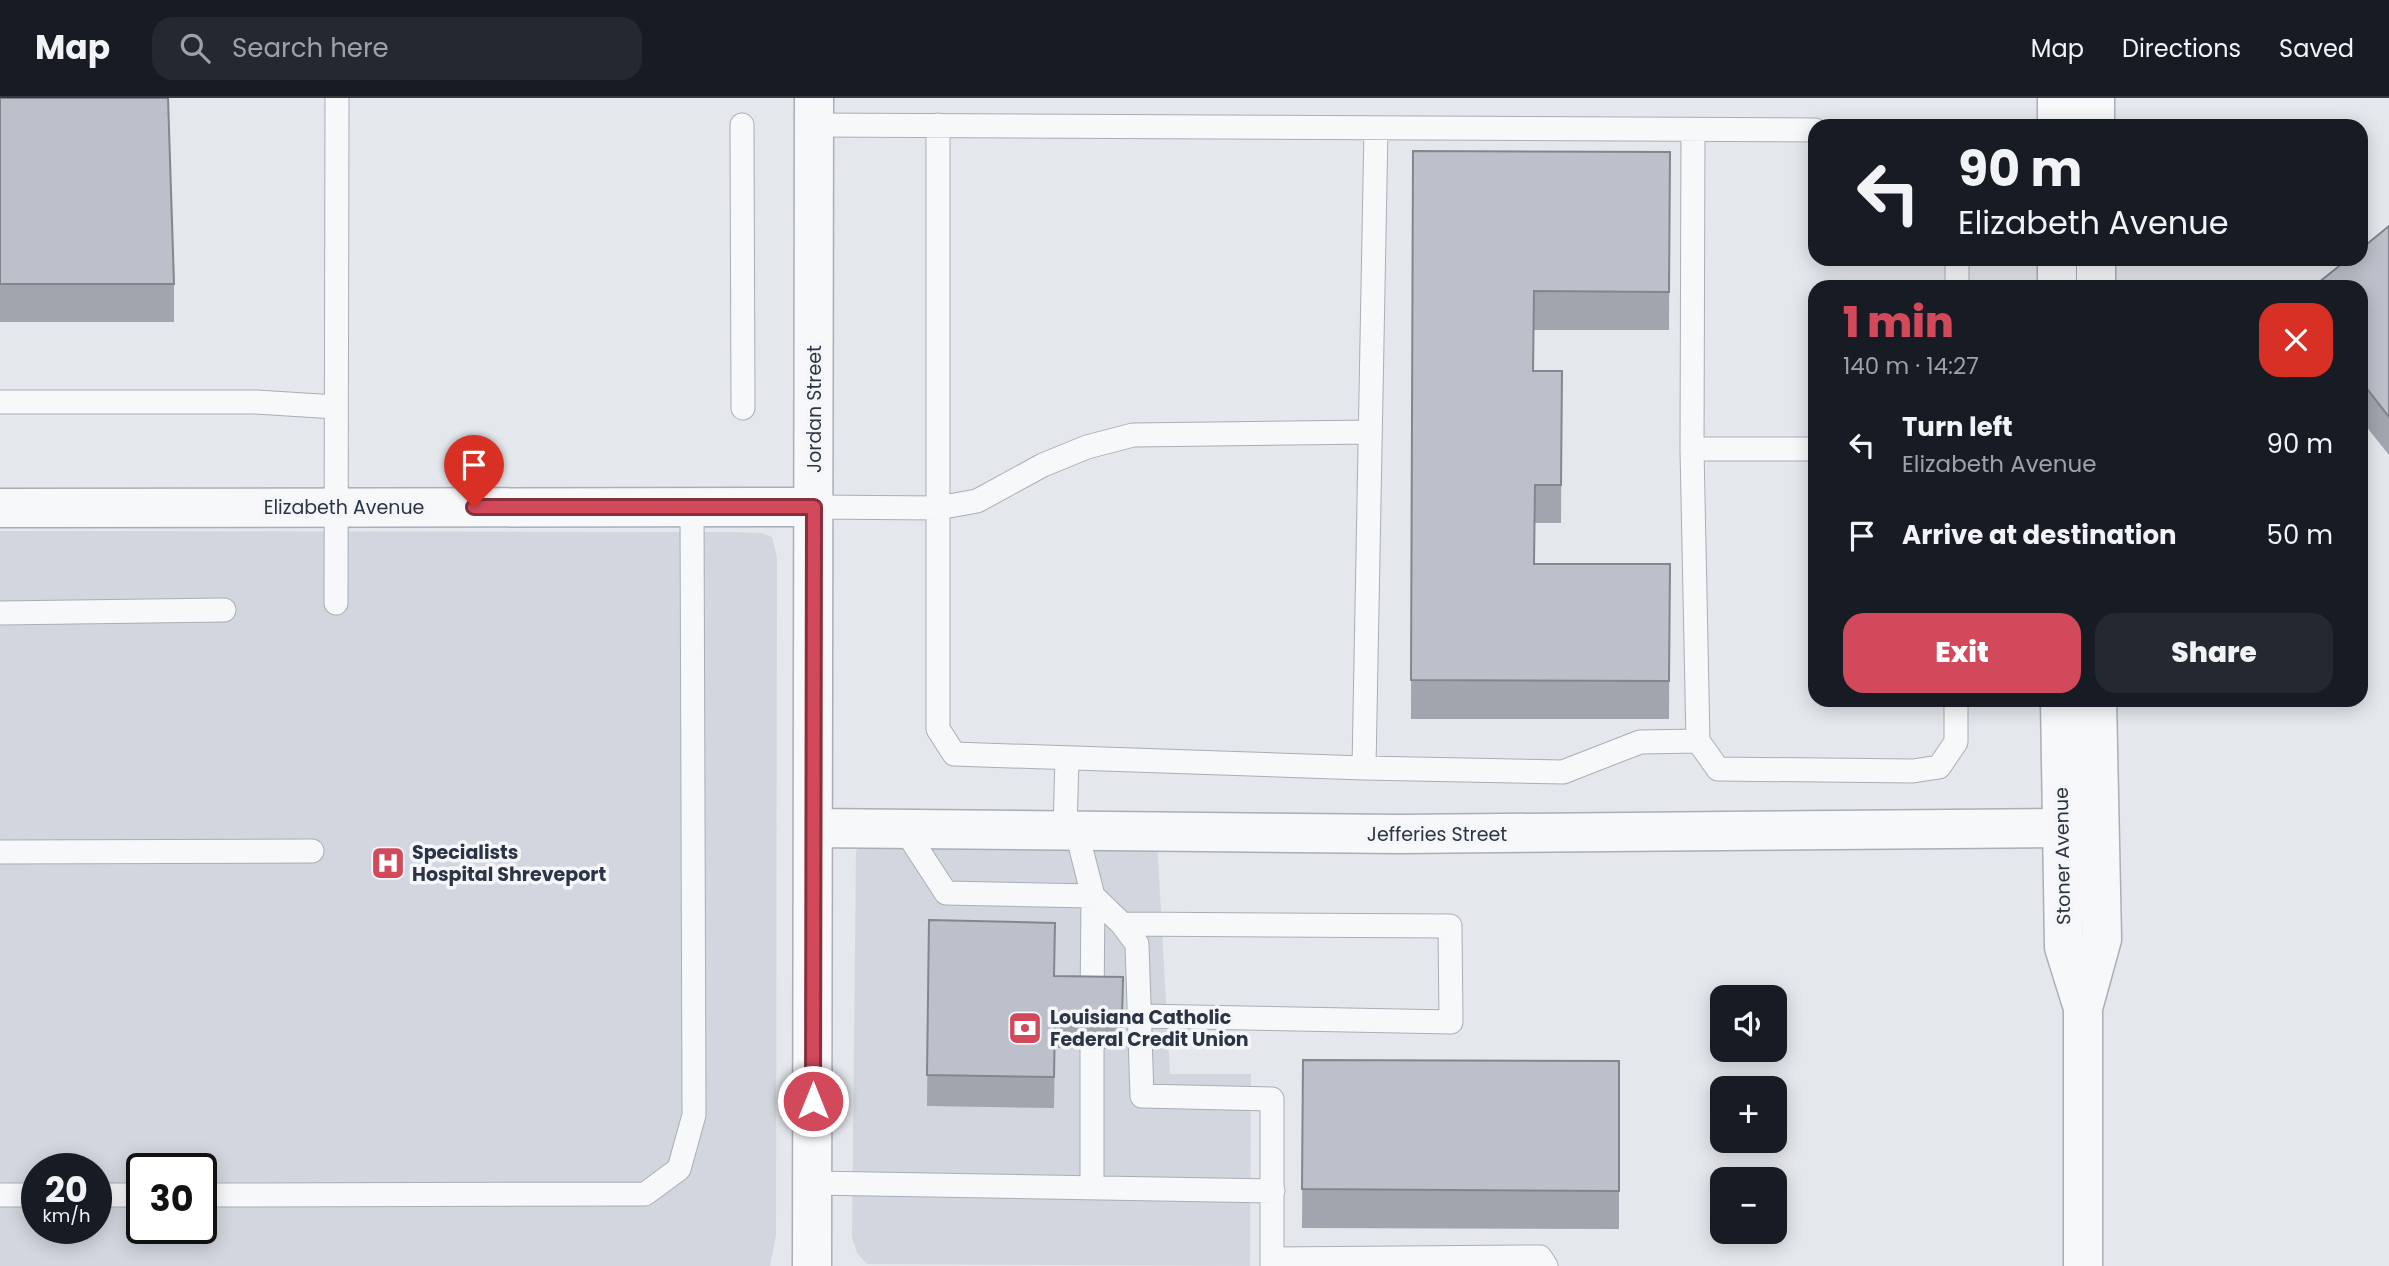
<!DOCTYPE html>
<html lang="en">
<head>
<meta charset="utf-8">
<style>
	:root { --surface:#171b24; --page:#242831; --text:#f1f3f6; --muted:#9ea1a6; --line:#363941; --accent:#d1495b }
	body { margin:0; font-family:Poppins,sans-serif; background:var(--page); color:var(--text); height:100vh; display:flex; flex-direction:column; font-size:26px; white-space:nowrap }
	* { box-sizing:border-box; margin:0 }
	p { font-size:23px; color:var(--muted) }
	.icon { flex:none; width:38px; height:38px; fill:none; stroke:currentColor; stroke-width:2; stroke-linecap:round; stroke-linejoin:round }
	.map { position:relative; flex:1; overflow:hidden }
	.side { position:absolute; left:1808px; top:182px; width:560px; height:427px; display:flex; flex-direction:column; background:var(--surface); border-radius:21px; box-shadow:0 4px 18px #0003 }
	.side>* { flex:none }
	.hud { position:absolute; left:1808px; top:21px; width:560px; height:147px; border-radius:21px; box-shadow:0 4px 18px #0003; background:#171b24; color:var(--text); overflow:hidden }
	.tools { position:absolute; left:1710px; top:887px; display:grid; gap:14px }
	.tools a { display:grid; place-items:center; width:77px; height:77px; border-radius:14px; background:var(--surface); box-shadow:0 4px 18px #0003; font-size:35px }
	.speed { position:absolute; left:21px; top:1055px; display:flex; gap:14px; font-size:35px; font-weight:700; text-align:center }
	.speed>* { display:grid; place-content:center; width:91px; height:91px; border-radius:50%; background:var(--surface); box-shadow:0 4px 18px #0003; line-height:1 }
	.speed small { font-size:18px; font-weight:400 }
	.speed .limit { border:4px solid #111; border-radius:10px; background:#fff; color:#111 }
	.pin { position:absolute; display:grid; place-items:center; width:60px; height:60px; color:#fff; margin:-72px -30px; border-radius:50% 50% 50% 0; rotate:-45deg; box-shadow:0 0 7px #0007 }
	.pin .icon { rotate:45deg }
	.me { position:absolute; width:77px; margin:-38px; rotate:0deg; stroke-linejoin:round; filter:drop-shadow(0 0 5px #0008) }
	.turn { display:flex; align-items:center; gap:24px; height:147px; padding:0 35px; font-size:32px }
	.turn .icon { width:91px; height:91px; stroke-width:2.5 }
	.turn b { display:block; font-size:49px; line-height:60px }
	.round { display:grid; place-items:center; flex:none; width:74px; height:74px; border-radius:21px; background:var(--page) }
	.head { display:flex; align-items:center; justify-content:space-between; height:119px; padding:0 35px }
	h1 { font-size:42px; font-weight:800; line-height:52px; color:var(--accent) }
	.cta { display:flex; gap:14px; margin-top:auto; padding:14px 35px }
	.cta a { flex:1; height:80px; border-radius:21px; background:var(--accent); color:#fff; font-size:28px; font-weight:800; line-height:80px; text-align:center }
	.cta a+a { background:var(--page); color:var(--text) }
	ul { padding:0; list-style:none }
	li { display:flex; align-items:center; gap:21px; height:91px; padding:0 35px }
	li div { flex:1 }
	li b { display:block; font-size:26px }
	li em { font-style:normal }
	header { display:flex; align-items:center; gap:42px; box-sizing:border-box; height:98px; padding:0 35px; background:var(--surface); border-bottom:2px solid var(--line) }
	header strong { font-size:33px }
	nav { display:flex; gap:38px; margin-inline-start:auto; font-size:24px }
	.search { width:490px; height:63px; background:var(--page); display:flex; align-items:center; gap:18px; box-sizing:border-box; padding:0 24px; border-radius:21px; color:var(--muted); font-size:26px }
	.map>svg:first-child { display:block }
</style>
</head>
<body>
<header>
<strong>Map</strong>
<div class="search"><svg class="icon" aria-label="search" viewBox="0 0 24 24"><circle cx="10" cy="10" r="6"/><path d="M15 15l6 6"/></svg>Search here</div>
<nav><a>Map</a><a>Directions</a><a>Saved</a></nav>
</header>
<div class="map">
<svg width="2389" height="1168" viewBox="0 0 2389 1168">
	<rect width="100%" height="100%" fill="#e4e7ec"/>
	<path fill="#d2d6de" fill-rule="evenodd" d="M 0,433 L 729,434 L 761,435 L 772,439 L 777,459 L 776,1137 L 770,1168 L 0,1168 ZM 37,1071 L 96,1071 L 96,1130 L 37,1130 ZM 142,1071 L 201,1071 L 201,1130 L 142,1130 Z
		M 1157,743 L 1170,976 L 1251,976 L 1250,1168 L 867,1166 L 857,1155 L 852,1139 L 856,753 L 860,749 Z"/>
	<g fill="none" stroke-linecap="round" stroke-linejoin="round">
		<g stroke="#a9aeb7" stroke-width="25">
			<path id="service" d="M 742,27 L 743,310
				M 814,27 L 1815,32
				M 938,27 L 938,631 L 954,656 L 1364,670 L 1376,30
				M 1693,32 L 1692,351 L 1698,643 L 1718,671 L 1913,673 L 1939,669 L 1956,644 L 1956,602
				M 1957,189 L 1957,161
				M 0,304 L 256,304 L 336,309
				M 1692,351 L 1815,351
				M 814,409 L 938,410 L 977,403 L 1043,367 L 1087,349 L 1133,337 L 1370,334
				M 336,505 L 337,0
				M 0,515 L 224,512
				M 1364,670 L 1563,674 L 1640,644 L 1698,643
				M 905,732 L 946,795 L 1093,798 L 1077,735
				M 1065,733 L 1067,660
				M 0,754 L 312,753
				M 1093,798 L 1122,826 L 1137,846 L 1142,998 L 1272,1001 L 1272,1168
				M 1122,826 L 1450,828 L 1451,924 L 1140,918
				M 1092,910 L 1093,798
				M 1092,950 L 1092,1089
				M 813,1085 L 1273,1093
				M 0,1097 L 37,1097
				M 96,1097 L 142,1097
				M 201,1097 L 645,1096 L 679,1071 L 694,1017 L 692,409
				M 1272,1161 L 1540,1159 L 1546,1168"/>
		</g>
		<g stroke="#a9aeb7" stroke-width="41">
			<path id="minor" d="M 0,410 L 814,409
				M 814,730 L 1400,736 L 2061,730
				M 812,1168 L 814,0"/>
		</g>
		<g stroke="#a9aeb7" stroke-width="41">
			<path id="tertiary" d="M 2057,0 L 2057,28
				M 2095,0 L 2095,28
				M 2057,161 L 2057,189
				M 2096,161 L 2096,189
				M 2060,602 L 2064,849 L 2083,910
				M 2083,1168 L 2083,910 L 2102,841 L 2097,602"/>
		</g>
		<use href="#service" stroke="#f7f8fa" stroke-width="23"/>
		<use href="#minor" stroke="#f7f8fa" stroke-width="38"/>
		<use href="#tertiary" stroke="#f7f8fa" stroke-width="38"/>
	</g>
	<path fill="#a1a5ae" d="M 0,0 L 174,186 L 174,224 L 0,224 Z
		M 1413,53 L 1670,54 L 1669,232 L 1534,232 L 1534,273 L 1562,273 L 1561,425 L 1535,425 L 1534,466 L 1670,466 L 1669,621 L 1411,621 Z
		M 2389,128 L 2389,357 L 2361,322 L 2361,189 Z
		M 929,822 L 1054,878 L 1123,879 L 1122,951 L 1055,950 L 1054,1010 L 927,1008 Z
		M 1303,962 L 1619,963 L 1619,1131 L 1302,1130 Z"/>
	<path fill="#bbc0ca" stroke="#83868d" stroke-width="2" d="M 0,0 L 168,0 L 174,186 L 0,186 Z
		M 1413,53 L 1670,54 L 1669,194 L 1534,193 L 1533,273 L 1562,273 L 1561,387 L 1535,387 L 1534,466 L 1670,466 L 1669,583 L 1411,582 Z
		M 2389,128 L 2389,319 L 2361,283 L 2361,189 L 2313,189 L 2348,161 L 2361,161 L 2361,151 Z
		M 929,822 L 1055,825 L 1054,878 L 1123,879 L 1122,920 L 1055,919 L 1054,979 L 927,977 Z
		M 1303,962 L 1619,963 L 1619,1093 L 1302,1091 Z"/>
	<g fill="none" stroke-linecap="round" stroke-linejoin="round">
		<g stroke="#882f3b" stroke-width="18">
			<path id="route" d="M 474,409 L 814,409 L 813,1003"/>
		</g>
		<use href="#route" stroke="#d1495b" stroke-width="12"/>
	</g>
	<defs>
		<g id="hospital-square" transform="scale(1.75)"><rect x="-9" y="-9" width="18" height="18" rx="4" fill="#d1495b" stroke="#f4f6f9"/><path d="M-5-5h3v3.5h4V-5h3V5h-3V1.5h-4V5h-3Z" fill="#fff"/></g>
		<g id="bank-square" transform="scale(1.75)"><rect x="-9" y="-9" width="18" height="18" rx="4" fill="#d1495b" stroke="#f4f6f9"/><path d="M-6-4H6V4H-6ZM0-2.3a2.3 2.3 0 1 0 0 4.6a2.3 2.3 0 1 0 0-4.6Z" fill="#fff"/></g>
	</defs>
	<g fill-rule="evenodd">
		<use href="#hospital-square" x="388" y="765"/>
		<use href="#bank-square" x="1025" y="930"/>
	</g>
	<g text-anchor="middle" stroke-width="7" stroke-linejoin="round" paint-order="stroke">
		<g font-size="19" fill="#2b3445" stroke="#f4f6f9">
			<text transform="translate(814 311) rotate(-90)" y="7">Jordan Street</text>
			<text x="344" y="416">Elizabeth Avenue</text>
			<text x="1437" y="743">Jefferies Street</text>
			<text transform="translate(2062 758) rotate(-91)" y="7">Stoner Avenue</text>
		</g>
		<g font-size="19" font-weight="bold" fill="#2b3445" stroke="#f4f6f9" text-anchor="start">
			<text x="412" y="761">Specialists<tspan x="412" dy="22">Hospital Shreveport</tspan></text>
			<text x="1050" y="926">Louisiana Catholic<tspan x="1050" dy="22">Federal Credit Union</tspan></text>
		</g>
	</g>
</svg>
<div class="tools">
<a><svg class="icon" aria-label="sound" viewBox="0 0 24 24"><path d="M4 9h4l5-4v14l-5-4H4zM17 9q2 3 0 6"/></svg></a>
<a>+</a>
<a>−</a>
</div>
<div class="speed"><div>20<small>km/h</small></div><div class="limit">30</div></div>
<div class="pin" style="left:474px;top:409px;background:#d93025"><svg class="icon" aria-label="arrive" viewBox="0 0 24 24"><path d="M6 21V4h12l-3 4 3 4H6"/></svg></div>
<svg class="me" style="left:813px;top:1003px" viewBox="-20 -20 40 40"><circle r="17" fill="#d1495b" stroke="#fff" stroke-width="3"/><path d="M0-11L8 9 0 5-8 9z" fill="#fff"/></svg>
<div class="hud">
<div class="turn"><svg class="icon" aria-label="left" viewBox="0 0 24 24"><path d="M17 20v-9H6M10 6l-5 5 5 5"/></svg><div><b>90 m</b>Elizabeth Avenue</div></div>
</div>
<section class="side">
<div class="head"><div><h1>1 min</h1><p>140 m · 14:27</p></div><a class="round" style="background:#d93025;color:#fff"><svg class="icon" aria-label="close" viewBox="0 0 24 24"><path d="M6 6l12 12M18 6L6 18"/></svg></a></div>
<ul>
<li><svg class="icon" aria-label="left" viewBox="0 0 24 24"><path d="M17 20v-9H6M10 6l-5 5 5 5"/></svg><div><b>Turn left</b><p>Elizabeth Avenue</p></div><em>90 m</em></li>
<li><svg class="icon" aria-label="arrive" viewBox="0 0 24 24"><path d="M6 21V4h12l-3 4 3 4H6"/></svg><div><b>Arrive at destination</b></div><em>50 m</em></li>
</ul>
<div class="cta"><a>Exit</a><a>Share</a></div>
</section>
</div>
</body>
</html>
